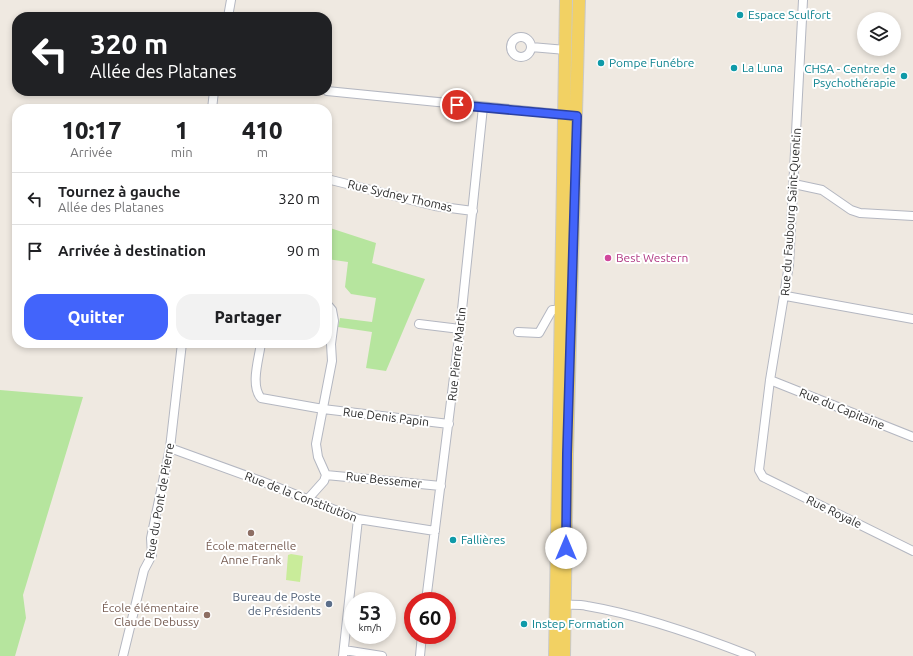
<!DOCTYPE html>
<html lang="fr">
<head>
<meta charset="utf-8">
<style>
	:root { --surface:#fff; --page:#f2f2f2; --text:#202124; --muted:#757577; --line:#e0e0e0; --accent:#4264fb }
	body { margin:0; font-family:Ubuntu,sans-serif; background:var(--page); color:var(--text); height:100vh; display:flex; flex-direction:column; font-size:15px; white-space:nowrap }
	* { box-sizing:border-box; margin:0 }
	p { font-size:13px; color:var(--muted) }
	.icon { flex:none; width:22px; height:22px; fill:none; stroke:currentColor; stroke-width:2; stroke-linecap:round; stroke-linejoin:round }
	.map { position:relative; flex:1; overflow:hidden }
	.details { position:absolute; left:12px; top:104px; width:320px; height:244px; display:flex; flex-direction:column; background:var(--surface); border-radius:16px; box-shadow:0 2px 6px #0003 }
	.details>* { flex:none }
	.hud { position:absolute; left:12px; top:12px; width:320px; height:84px; border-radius:16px; box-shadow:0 2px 6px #0003; background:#202124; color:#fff; overflow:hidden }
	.controls { position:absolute; left:857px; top:12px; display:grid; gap:8px }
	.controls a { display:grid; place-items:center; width:44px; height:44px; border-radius:50%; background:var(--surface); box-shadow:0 2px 6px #0003; font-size:20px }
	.speed { position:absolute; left:344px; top:592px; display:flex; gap:8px; font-size:20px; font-weight:700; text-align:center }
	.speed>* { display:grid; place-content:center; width:52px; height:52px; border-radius:50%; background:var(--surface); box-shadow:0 2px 6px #0003; line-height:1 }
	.speed small { font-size:10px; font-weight:400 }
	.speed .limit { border:6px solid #d22; background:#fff; color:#111 }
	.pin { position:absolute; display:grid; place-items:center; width:34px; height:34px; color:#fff; margin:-17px; border:2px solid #fff; border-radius:50%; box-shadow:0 1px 4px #0007 }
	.me { position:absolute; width:44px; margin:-22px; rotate:0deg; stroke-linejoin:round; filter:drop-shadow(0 0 3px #0008) }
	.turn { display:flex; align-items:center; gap:14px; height:84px; padding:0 12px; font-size:18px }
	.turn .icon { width:52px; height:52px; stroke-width:2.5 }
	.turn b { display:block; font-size:28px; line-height:34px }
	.eta { display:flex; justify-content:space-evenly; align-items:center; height:68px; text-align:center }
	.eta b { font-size:24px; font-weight:800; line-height:28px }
	.action { display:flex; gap:8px; margin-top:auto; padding:8px 12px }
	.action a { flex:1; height:46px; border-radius:16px; background:var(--accent); color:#fff; font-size:16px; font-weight:800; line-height:46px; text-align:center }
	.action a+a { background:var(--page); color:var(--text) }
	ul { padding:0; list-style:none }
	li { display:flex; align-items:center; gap:12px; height:52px; padding:0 12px; border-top:1px solid var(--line) }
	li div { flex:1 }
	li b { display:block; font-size:15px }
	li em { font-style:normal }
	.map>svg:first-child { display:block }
</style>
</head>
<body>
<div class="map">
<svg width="913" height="656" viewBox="0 0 913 656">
	<rect width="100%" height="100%" fill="#efe9e1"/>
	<path fill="#b6e59e" d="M 327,227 L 376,243 L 372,263 L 425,279 L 386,371 L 366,368 L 372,332 L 338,327 L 340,318 L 372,322 L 376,298 L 351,294 L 345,287 L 348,262 L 327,259 Z
		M 0,390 L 83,397 L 23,595 L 26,618 L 15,656 L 0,656 Z"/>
	<path fill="#c9ec9a" d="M 291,554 L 303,556 L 300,582 L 286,580 L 288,555 Z"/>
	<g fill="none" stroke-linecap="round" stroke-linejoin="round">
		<g stroke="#b4b7c1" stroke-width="10">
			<path id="street" d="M 803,0 L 789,265 L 770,380 L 759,470 L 763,477 L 913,551
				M 228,17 L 231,0
				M511 47a10 10 0 1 1 20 0a10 10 0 1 1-20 0Z
				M 531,47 L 566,50
				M 327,91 L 569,115
				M 212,109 L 214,91
				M 327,179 L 435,206 L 473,211
				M 794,184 L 822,190 L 851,210 L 860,213 L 913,216
				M 786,296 L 913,319
				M 419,324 L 460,329
				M 518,332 L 539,333 L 552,310 L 562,310
				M 261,343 C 259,359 250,385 261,398 L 323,409 L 449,424
				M 770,380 L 913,437
				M 170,448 L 261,481 L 358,519 L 435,531
				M 326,475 L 441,486
				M 307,500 L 324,481 L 326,475 L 318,457 L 316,444 L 332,361 L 331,344 L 334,321 L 332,310 L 327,304
				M 426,601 L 460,329 L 483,107
				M 560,605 C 569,605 578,604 587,606 C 641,615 700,636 751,656
				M 344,650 L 382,656
				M 123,656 L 144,570 L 152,555 L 151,538 L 170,448 L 182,343
				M 343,656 L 358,519
				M 420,656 L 422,635"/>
		</g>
		<g stroke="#c9c9c9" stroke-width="14">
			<path id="primary" d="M 555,656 L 566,0
				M 564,656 L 567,454 L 579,0"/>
		</g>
		<use href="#street" stroke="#fff" stroke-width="8"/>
		<use href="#primary" stroke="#f2d163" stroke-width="12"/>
	</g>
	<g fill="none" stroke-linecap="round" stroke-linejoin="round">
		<g stroke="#2b41a3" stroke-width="10">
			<path id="route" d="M 457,105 L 577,116 L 567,454 L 566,548"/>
		</g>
		<use href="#route" stroke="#4264fb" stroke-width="7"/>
	</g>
	<g fill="#0f9aa8" stroke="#fff" stroke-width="1.5">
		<circle cx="740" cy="15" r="4"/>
		<circle cx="601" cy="63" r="4"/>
		<circle cx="734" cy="68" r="4"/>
		<circle cx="904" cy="76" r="4"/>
		<circle cx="453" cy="540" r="4"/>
		<circle cx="524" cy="624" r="4"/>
	</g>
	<circle fill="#d1479c" stroke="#fff" stroke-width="1.5" cx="608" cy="258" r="4"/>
	<g fill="#8d6e63" stroke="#fff" stroke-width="1.5">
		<circle cx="251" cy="533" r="4"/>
		<circle cx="207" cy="615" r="4"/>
	</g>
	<circle fill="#5c6f8a" stroke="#fff" stroke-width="1.5" cx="329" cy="604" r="4"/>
	<g text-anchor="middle" stroke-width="4" stroke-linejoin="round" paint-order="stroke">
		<g font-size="12" fill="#0d838f" stroke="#fff" text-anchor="start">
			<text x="748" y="19">Espace Sculfort</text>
			<text x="609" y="67">Pompe Funébre</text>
			<text x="742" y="72">La Luna</text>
			<text x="896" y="73" text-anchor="end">CHSA - Centre de<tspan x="896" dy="14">Psychothérapie</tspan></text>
			<text x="461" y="544">Fallières</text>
			<text x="532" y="628">Instep Formation</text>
		</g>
		<g font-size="12" fill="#2e2e2e" stroke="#fff">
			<text transform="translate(400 196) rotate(13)" y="4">Rue Sydney Thomas</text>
			<text transform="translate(791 212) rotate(-86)" y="4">Rue du Faubourg Saint-Quentin</text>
			<text transform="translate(457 354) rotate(-84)" y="4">Rue Pierre Martin</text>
			<text transform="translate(842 409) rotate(22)" y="4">Rue du Capitaine</text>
			<text transform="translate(386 417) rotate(7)" y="4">Rue Denis Papin</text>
			<text transform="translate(384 480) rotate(6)" y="4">Rue Bessemer</text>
			<text transform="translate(301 497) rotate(21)" y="4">Rue de la Constitution</text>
			<text transform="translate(160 501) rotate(-80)" y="4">Rue du Pont de Pierre</text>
			<text transform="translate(834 512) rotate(26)" y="4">Rue Royale</text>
		</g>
		<g font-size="12" fill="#b23c85" stroke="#fff" text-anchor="start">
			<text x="616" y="262">Best Western</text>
		</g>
		<g font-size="12" fill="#785e54" stroke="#fff">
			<text x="251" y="550">École maternelle<tspan x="251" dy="14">Anne Frank</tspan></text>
			<text x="199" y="612" text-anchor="end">École élémentaire<tspan x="199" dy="14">Claude Debussy</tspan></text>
		</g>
		<g font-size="12" fill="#4e5e75" stroke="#fff" text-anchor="end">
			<text x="321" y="601">Bureau de Poste<tspan x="321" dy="14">de Présidents</tspan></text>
		</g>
	</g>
</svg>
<div class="controls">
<a><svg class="icon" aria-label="layers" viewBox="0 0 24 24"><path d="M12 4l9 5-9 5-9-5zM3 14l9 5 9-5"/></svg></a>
</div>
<div class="speed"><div>53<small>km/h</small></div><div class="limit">60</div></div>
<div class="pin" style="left:457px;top:105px;background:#d93025"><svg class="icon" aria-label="arrive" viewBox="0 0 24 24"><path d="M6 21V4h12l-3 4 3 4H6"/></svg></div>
<svg class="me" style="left:566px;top:548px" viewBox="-20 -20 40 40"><circle r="19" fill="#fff"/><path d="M0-13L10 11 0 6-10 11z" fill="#4264fb"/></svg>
<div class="hud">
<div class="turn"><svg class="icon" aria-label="left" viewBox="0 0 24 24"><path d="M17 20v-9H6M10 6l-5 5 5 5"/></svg><div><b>320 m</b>Allée des Platanes</div></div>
</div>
<section class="details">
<div class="eta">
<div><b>10:17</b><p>Arrivée</p></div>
<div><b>1</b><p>min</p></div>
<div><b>410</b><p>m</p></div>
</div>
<ul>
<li><svg class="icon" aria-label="left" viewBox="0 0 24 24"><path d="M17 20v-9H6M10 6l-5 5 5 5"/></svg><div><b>Tournez à gauche</b><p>Allée des Platanes</p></div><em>320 m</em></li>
<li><svg class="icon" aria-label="arrive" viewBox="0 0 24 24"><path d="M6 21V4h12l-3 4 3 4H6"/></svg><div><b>Arrivée à destination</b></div><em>90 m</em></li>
</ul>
<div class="action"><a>Quitter</a><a>Partager</a></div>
</section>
</div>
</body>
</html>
